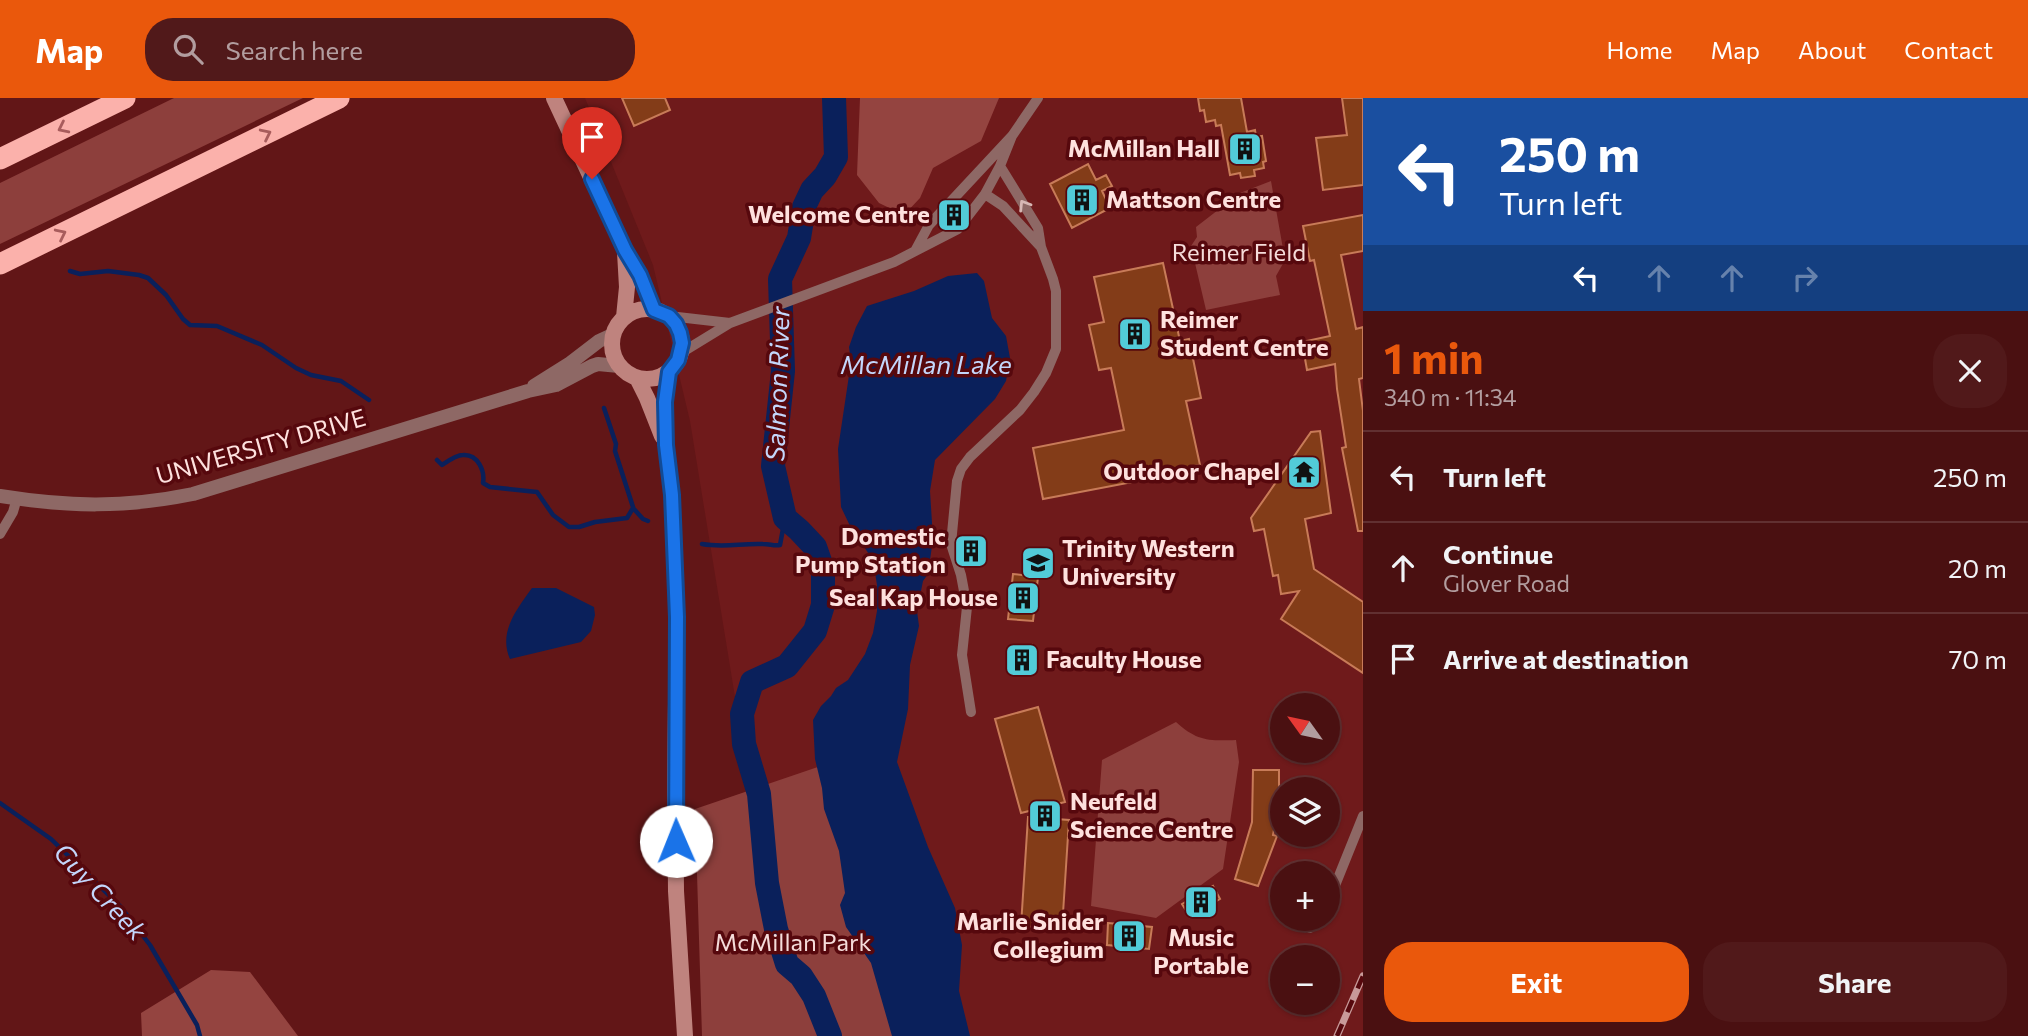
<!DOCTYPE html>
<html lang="en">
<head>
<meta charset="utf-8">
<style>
	:root { --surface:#4a1011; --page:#51191a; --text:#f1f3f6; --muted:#b29d9f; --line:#613031; --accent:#ea580c }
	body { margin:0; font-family:Commissioner,sans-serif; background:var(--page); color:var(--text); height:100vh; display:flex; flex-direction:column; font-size:26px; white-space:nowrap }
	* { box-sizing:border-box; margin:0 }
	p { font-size:23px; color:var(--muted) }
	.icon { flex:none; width:38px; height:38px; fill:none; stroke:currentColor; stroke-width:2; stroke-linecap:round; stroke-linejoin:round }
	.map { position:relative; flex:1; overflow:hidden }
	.drawer { display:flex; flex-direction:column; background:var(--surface); width:665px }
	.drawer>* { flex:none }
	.guide { background:#1a4fa0; color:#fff; overflow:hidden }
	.needle { width:46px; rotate:303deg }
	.buttons { position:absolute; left:1270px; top:595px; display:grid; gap:14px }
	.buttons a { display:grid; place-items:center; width:70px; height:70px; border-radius:50%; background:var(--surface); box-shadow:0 2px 5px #0004,0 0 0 2px var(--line); font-size:35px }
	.pin { position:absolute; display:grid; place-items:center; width:60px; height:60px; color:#fff; margin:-72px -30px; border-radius:50% 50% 50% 0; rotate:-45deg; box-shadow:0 0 7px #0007 }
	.pin .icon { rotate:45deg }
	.me { position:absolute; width:77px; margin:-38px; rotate:359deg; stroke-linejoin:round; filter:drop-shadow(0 0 5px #0008) }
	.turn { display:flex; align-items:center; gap:24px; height:147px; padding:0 21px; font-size:32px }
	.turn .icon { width:91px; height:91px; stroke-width:2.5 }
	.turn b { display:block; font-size:49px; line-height:60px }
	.lanes { display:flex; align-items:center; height:66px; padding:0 21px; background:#0003; justify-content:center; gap:35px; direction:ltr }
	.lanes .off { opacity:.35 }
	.round { display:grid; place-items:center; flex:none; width:74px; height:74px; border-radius:28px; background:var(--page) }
	.overview { display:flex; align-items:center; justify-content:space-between; height:119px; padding:0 21px }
	h1 { font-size:42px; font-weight:700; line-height:52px; color:var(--accent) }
	.button { display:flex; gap:14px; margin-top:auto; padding:14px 21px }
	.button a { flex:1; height:80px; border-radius:28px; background:var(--accent); color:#fff; font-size:28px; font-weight:700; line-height:80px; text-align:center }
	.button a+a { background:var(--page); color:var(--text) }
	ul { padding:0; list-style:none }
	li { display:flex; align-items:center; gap:21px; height:91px; padding:0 21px; border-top:2px solid var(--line) }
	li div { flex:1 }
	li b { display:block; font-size:26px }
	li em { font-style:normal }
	header { display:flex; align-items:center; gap:42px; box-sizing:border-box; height:98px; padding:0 35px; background:var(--accent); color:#fff }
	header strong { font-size:33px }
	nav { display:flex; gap:38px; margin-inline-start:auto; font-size:24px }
	.search { width:490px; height:63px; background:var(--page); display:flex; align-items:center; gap:18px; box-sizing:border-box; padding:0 24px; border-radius:28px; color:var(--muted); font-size:26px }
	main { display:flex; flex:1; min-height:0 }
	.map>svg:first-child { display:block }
</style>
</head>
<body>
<header>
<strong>Map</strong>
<div class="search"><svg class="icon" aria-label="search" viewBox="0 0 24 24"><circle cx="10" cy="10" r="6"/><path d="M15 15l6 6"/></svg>Search here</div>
<nav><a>Home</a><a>Map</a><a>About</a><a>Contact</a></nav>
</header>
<main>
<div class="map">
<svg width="1363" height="938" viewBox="0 0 1363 938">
	<rect width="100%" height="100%" fill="#621617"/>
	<path fill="#6f1a1b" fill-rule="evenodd" d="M 585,0 L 1363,0 L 1363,938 L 907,938 L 759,696 L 743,648 L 690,323 L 653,167 ZM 1283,607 L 1328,607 L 1328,653 L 1283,653 ZM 1283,691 L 1328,691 L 1328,737 L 1283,737 ZM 1283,775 L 1328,775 L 1328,821 L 1283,821 ZM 1283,859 L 1328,859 L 1328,905 L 1283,905 Z"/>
	<path fill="#8d3f3c" d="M 174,0 L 303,0 L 0,146 L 0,85 Z
		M 1271,83 L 1285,162 L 1276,178 L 1280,197 L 1206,212 L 1191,148 L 1197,139 L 1196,129 L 1240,95 Z
		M 1176,624 C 1197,643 1208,643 1236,642 L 1239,664 L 1223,771 L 1156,820 L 1091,808 L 1102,662 Z
		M 850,658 L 907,938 L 702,938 L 695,711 Z"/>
	<path fill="#944440" d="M 860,0 L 999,0 L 981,43 L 933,70 L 920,100 L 904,117 L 879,105 L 857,77 Z
		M 211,872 L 250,874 L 298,938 L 142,938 L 141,915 Z"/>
	<path fill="#0a205b" d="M 977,175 L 984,183 L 992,220 L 1006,238 L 1010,260 L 1006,283 L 995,301 L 935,362 L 930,393 L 933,441 L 928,476 L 923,483 L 917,513 L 919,528 L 910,567 L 908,611 L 897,664 L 928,749 L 955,810 L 962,847 L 959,893 L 970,938 L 892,938 L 871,865 L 846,829 L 840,807 L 845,795 L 839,753 L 824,711 L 822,690 L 815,661 L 813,622 L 821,608 L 831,598 L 836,590 L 848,582 L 865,556 L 873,535 L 877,513 L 877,487 L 873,462 L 851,430 L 841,409 L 838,351 L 851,264 L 849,249 L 856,229 L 867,208 L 914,193 L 948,178 Z
		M 532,490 L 556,490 L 594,509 L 595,517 L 591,533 L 581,544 L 510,561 C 498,534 517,511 532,490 Z"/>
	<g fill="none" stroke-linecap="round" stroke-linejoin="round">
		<path stroke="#0a205b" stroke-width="4.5" d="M 70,173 L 80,176 L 108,173 L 139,177 L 148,180 L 166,197 L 183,221 L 190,227 L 217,228 L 262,247 L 296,270 L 311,277 L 341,283 L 369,302
			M 604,310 L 616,346 L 615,353 L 633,409
			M 437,362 L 442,367 C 448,363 456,357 463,357 C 478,356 485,373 483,385 L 490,389 L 537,394 L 553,417 L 569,429 L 579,429 L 595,424 L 627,420 L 633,410 L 643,421 L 648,423
			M 702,446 C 725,450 741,445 763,446 C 770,446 774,448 780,447 L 785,420
			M 0,705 L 51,741 L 120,808 L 150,847 L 197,927 L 200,938"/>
		<path stroke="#0a205b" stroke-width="24" d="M 830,938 L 814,898 L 801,878 L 787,866 L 776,831 L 767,785 L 759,696 L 744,646 L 742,616 L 752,584 L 787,568 L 815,533 L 823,507 L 823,472 L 815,449 L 799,432 L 785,420 L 773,368 L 783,273 L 780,181 L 799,140 L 804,109 L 812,92 L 825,78 L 836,59 L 834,0"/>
	</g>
	<path fill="#833c18" stroke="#c87b58" stroke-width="2" d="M 622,0 L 665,0 L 670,12 L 634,28 Z
		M 1198,0 L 1241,0 L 1247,34 L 1255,32 L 1256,39 L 1262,38 L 1266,63 L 1263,64 L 1264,70 L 1254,72 L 1255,78 L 1241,80 L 1240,75 L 1230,77 L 1221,27 L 1216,28 L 1215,22 L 1206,24 L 1204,12 L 1200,13 Z
		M 1342,0 L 1363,0 L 1363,87 L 1323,92 L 1316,40 L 1347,37 Z
		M 1088,66 L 1096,82 L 1106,77 L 1112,88 L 1102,93 L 1110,110 L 1072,130 L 1050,86 Z
		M 1363,117 L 1363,153 L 1341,157 L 1356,231 L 1363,229 L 1363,280 L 1359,281 L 1363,313 L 1363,433 L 1358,433 L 1342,350 L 1346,349 L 1337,291 L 1335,266 L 1307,272 L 1302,244 L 1330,238 L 1314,162 L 1310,163 L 1303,128 Z
		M 1163,165 L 1180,243 L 1189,241 L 1201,300 L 1186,303 L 1200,367 L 1137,378 L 1138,383 L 1043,401 L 1033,350 L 1124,332 L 1111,270 L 1099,272 L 1089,227 L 1104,224 L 1094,179 Z
		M 1320,333 L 1331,415 L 1305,421 L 1314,471 L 1363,504 L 1363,575 L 1281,521 L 1299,493 L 1281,496 L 1278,477 L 1273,478 L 1264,431 L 1254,433 L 1251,420 L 1311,334 Z
		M 1013,476 L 1038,479 L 1033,523 L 1008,521 Z
		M 1032,547 L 1036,572 L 1013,575 L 1008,551 Z
		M 1038,609 L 1065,704 L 1021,715 L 995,621 Z
		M 1253,672 L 1279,672 L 1279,718 L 1276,720 L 1273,737 L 1277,738 L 1258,788 L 1235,781 L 1252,724 Z
		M 1028,719 L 1069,722 L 1062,831 L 1021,828 Z
		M 1213,788 L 1220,801 L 1190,819 L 1182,806 Z
		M 1108,825 L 1152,829 L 1149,851 L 1107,847 Z"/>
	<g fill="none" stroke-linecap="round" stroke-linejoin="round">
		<path stroke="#8e6865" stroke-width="10" d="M 985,96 L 1003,108 L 1041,149
			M 915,153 L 929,127 L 1012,38 L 1038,0
			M 669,218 L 730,225
			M 681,255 L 730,225 L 894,164 L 958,131 L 985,96 L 1000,68 L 1012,38
			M 0,436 L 13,414 L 17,400
			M 971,614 L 962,557 L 967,509 L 961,477 L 951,446 L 957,383 L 961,371 L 970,359 L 1020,312 L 1034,294 L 1046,275 L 1056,251 L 1056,193 L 1053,181 L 1041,149 L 1038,130 L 1000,68
			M 1328,805 L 1363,718
			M 1310,830 L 1317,821"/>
		<path stroke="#8e6865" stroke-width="14" d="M 534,288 L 569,266 L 599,243 L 612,237
			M 0,398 C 69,409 124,410 193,396 L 528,293 L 556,287 L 592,268 L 598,266 L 619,268"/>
		<path stroke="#bf837e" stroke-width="16" d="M 554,0 L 625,152 L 640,177 L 654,212
			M612 246a35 35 0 1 1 70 0a35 35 0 1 1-70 0Z
			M 624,219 L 627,189 L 625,154
			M 669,274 L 665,304 L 666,347 L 672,397 L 677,519 L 675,692 L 676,793 L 685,938
			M 637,280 L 647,300 L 662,338"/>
		<path stroke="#fbb1ab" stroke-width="21" d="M 0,61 L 125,0
			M 0,166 L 339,0"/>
		<g stroke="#c89a99" stroke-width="7">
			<path id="rail" d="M 1337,938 L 1363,878"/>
		</g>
		<use href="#rail" stroke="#56080d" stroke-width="4.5" stroke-dasharray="13" stroke-linecap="butt"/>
	</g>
	<defs><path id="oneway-chevron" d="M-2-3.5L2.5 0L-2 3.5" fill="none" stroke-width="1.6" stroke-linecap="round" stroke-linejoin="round" transform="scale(1.75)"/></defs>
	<g stroke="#a85c5c">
		<use href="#oneway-chevron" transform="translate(63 30) rotate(154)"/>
		<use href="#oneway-chevron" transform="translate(266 36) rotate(-26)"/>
		<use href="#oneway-chevron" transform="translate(61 136) rotate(-26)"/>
	</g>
	<use stroke="#d7b7b4" href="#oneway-chevron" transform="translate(1024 107) rotate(-122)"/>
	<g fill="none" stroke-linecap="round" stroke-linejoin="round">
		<g stroke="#114b97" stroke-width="18">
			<path id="route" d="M 592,81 L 625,152 L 640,177 L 654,212 L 669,218 L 676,226 L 680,235 L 682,245 L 678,262 L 669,274 L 665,304 L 666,347 L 672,397 L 677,519 L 676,743"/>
		</g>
		<use href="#route" stroke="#1a73e8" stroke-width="12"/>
	</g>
	<defs>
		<g id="building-square" transform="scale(1.75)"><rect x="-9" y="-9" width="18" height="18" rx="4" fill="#52cbd8" stroke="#56080d"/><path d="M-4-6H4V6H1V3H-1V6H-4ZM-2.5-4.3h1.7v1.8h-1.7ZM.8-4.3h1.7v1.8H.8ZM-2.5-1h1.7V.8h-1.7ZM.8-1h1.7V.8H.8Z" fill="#111"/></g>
		<g id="temple-square" transform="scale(1.75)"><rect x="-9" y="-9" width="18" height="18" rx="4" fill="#52cbd8" stroke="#56080d"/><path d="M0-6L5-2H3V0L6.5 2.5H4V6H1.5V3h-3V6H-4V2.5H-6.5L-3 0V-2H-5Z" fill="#111"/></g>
		<g id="university-square" transform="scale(1.75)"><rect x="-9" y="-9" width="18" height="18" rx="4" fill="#52cbd8" stroke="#56080d"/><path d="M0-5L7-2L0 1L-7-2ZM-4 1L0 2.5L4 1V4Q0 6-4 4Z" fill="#111"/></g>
	</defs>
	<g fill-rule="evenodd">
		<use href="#building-square" x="1245" y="51"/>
		<use href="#building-square" x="1082" y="102"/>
		<use href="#building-square" x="954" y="117"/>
		<use href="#building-square" x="1135" y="236"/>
		<use href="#temple-square" x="1304" y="374"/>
		<use href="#building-square" x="971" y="453"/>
		<use href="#university-square" x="1038" y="465"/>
		<use href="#building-square" x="1023" y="500"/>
		<use href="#building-square" x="1022" y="562"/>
		<use href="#building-square" x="1045" y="718"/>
		<use href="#building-square" x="1201" y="804"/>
		<use href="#building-square" x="1129" y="838"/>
	</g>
	<g text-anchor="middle" stroke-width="7" stroke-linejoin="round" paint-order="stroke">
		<g font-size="24" font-weight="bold" fill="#fee1de" stroke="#56080d" text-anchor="end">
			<text x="1220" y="59">McMillan Hall</text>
			<text x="1106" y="110" text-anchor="start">Mattson Centre</text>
			<text x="930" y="125">Welcome Centre</text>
			<text x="1160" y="230" text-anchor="start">Reimer<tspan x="1160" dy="28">Student Centre</tspan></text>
			<text x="1280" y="382">Outdoor Chapel</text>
			<text x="946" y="447">Domestic<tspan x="946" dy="28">Pump Station</tspan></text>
			<text x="1062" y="459" text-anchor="start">Trinity Western<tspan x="1062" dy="28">University</tspan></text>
			<text x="998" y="508">Seal Kap House</text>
			<text x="1046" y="570" text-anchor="start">Faculty House</text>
			<text x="1070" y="712" text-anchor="start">Neufeld<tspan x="1070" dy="28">Science Centre</tspan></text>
			<text x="1104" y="832">Marlie Snider<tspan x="1104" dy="28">Collegium</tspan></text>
			<text x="1201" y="848" text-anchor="middle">Music<tspan x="1201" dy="28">Portable</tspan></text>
		</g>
		<g font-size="24" fill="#f5dcda" stroke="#56080d">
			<text x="1239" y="163">Reimer Field</text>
			<text x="793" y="853">McMillan Park</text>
		</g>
		<g font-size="24" fill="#fee1de" stroke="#56080d">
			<text transform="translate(261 349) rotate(-16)" y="8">UNIVERSITY DRIVE</text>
		</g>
		<g font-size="26" font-style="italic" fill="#c3d6fb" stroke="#56080d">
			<text x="926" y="276">McMillan Lake</text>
			<text transform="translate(778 286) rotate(-88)" y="9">Salmon River</text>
			<text transform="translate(100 794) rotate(47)" y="9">Guy Creek</text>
		</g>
	</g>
</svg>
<div class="buttons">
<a><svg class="needle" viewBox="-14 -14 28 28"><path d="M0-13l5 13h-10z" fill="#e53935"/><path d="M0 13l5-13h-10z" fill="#b29d9f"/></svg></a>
<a><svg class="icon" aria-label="layers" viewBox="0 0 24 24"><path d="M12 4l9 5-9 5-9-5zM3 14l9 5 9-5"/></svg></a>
<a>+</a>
<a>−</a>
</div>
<div class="pin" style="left:592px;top:81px;background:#d93025"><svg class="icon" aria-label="arrive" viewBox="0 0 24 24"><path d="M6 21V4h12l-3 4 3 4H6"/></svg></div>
<svg class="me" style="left:676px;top:743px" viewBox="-20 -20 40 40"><circle r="19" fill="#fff"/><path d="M0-13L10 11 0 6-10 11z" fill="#1a73e8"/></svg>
</div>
<section class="drawer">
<div class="guide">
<div class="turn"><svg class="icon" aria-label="left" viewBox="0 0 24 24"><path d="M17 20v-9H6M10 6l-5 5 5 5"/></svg><div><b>250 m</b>Turn left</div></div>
<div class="lanes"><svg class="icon" aria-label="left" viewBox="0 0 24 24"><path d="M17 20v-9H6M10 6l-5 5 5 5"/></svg><svg class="icon off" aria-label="ahead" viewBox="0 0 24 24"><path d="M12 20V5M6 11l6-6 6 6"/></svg><svg class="icon off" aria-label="ahead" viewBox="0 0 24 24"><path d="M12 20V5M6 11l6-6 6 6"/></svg><svg class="icon off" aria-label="right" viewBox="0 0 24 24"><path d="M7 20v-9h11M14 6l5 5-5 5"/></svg></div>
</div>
<div class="overview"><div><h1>1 min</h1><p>340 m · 11:34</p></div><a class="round"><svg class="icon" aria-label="close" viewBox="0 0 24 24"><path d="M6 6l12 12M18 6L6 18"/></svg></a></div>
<ul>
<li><svg class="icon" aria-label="left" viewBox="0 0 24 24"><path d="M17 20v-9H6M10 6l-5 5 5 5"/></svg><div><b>Turn left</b></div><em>250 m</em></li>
<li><svg class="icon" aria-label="ahead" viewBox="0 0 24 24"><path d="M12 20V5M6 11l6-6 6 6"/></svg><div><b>Continue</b><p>Glover Road</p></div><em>20 m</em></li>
<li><svg class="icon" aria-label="arrive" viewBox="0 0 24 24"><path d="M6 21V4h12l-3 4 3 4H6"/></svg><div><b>Arrive at destination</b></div><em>70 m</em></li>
</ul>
<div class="button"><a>Exit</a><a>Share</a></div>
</section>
</main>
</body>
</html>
